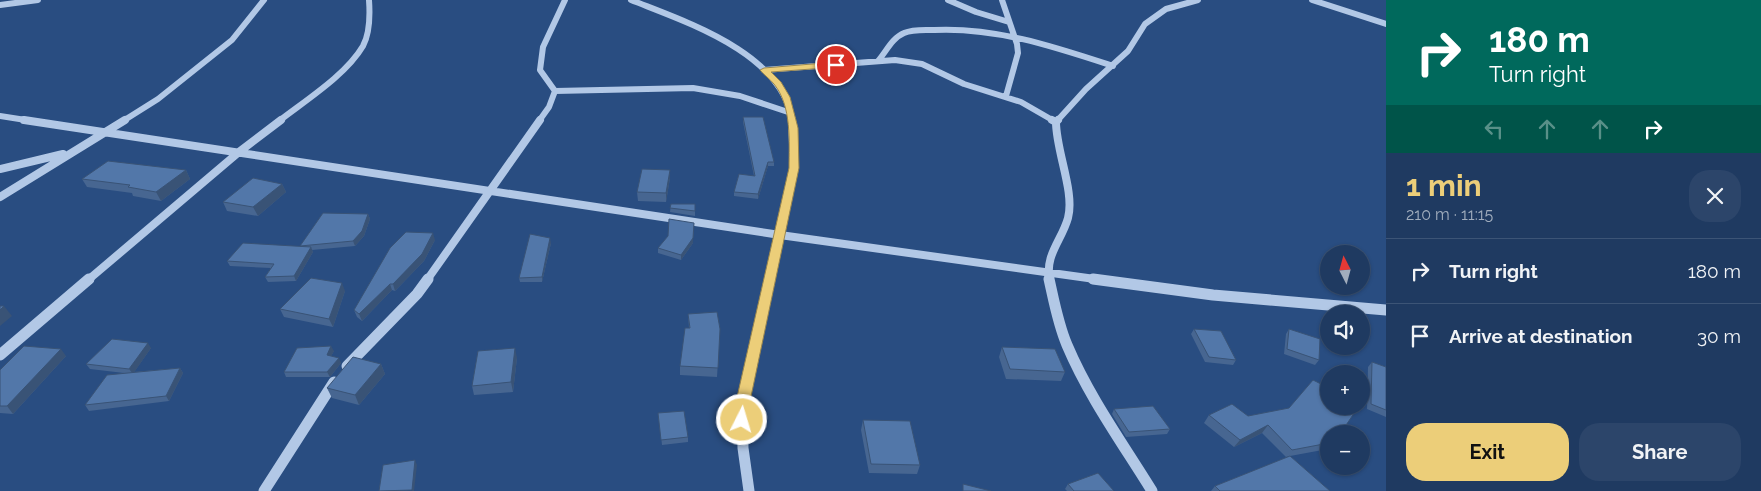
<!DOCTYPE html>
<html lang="en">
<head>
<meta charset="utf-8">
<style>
	:root { --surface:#1f3a61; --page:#2c456a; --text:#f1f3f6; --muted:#a1adbd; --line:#3c5476; --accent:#ecce79 }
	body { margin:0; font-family:Raleway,sans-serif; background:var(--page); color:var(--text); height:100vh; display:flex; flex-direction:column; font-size:19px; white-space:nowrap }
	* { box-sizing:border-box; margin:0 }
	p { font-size:16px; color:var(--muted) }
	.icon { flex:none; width:28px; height:28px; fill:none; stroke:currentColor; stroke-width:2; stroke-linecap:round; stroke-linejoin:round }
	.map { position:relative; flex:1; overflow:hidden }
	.details { display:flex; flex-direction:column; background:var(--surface); width:375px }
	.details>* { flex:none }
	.hud { background:#00695c; color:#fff; overflow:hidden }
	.needle { width:32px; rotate:354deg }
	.fabs { position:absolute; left:1320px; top:245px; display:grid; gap:10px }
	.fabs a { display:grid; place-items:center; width:50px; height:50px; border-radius:50%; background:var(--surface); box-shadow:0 1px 4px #0004,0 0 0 1px var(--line); font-size:25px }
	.pin { position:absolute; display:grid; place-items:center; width:42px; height:42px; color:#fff; margin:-21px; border:2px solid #fff; border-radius:50%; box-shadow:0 1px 5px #0007 }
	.me { position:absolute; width:55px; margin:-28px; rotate:5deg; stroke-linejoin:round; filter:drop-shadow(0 0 4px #0008) }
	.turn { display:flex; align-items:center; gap:18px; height:105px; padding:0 20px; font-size:22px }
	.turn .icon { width:65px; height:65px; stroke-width:2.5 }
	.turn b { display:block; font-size:35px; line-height:42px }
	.lanes { display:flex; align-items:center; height:48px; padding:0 20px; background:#0003; justify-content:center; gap:25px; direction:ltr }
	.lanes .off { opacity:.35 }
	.round { display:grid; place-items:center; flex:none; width:52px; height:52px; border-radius:20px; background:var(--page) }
	.head { display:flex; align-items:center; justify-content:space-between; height:85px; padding:0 20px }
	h1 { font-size:30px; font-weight:700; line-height:38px; color:var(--accent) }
	.primary-button { display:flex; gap:10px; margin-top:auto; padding:10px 20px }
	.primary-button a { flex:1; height:58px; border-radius:20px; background:var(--accent); color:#111; font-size:20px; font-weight:700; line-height:58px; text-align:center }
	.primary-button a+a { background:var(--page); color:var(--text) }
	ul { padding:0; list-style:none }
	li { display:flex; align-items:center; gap:15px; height:65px; padding:0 20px; border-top:1px solid var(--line) }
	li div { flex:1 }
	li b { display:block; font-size:19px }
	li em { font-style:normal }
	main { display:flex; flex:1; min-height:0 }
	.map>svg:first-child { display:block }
</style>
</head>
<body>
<main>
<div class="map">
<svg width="1386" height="491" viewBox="0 0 1386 491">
	<rect width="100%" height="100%" fill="#294d81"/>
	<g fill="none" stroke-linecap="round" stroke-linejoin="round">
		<path stroke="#b2c8e6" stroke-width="6" d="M 631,0 C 686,22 783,53 792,121
			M 948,0 L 976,12 L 1009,22
			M 1002,0 L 1017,44 L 1018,53 L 1006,96
			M 1312,0 L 1386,24
			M 0,5 L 38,0
			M 878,61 C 886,52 892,38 904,33 C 913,29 924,30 934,30 C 996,27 1055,47 1113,66
			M 764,70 L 895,60 L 922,64 L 964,84 L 1021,102 L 1054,121
			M 555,91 L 693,88 L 740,96 L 791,113
			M 0,116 L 32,121
			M 123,121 L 158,99 L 232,40 L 264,0
			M 279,121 C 306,100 346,75 363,46 C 370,33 370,14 369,0
			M 539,121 L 549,107 L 555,91 L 540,70 L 543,47 L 565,0
			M 1057,121 L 1086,89 L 1128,51 L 1145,24 L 1166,9 L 1198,0"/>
		<path stroke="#b2c8e6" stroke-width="8" d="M 24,120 L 780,235 L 1102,280
			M 1052,120 L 1056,122
			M 0,169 L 63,154
			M 0,197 L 125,120
			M 88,280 L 239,152 L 281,120
			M 427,280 L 540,120
			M 769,280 L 794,168 L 792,120
			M 1050,280 C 1044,256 1062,240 1068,218 C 1075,192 1056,151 1056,122 L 1058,120"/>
		<path stroke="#b2c8e6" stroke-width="11" d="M 1049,279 C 1054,301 1058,324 1067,345 C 1089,397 1123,444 1152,491
			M 1093,279 L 1213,295 L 1386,310
			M 0,355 L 89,279
			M 347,366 L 417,294 L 428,279
			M 264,491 L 334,382
			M 749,491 L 743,448 L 742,406 L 770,279"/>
	</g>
	<path fill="#476691" d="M 743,117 L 774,162 L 774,166 L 768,166 L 758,199 L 734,196 L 734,192 L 754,176 L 743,122 Z
		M 186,170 L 190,179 L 161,201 L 133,196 L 132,193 L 87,187 L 82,179 Z
		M 670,170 L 670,178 L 666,202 L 638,201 L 637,192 Z
		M 282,184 L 286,192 L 258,216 L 227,211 L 223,202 Z
		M 671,204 L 695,204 L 695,216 L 670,212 Z
		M 368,214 L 370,219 L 364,236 L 355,246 L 312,250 L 313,252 L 296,281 L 268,282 L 265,277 L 271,268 L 230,266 L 227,261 L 300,246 Z
		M 435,240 L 424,261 L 395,291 L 392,290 L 362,321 L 357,317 L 354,310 Z
		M 551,243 L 542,282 L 520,282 L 519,278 Z
		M 693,243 L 681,260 L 658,253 L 658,248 Z
		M 345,291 L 333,327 L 284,317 L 280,309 Z
		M 688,314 L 720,329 L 717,377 L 680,375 L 680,366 L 689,328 Z
		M 1194,329 L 1236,360 L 1233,365 L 1205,362 L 1191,334 Z
		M 1289,329 L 1319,360 L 1315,365 L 1284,354 L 1286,334 Z
		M 1002,347 L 1065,372 L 1061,381 L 1006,379 L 999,357 Z
		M 151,348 L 134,372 L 180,368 L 183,373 L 169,401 L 89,411 L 85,405 L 124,373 L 90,369 L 86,364 Z
		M 334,351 L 331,356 L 341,363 L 330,377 L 286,377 L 284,372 Z
		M 66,356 L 13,414 L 0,413 L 0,370 Z
		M 517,358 L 513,392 L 474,395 L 472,386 Z
		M 1372,362 L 1386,367 L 1386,417 L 1367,409 L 1368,367 Z
		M 381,364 L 385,374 L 359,405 L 332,398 L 327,388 Z
		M 1114,409 L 1170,429 L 1167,434 L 1126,437 L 1112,414 Z
		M 1209,415 L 1248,416 L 1329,434 L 1328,449 L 1290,456 L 1330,491 L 1211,491 L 1215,486 L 1290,456 L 1286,457 L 1262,433 L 1234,447 L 1204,423 Z
		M 659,418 L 688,437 L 688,442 L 662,445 Z
		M 863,420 L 920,465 L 917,474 L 869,473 L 861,430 Z
		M 1068,484 L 1114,491 L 1067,491 L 1065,489 Z"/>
	<path fill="#395376" d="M 768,162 L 768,166 L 758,199 L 758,194 Z
		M 186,170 L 190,179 L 161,201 L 156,192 Z
		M 670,170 L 670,178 L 666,202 L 666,193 Z
		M 282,184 L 286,192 L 258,216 L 253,207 Z
		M 368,214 L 370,219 L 364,236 L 355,246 L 353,241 Z
		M 694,223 L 693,243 L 681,260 L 681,255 Z
		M 433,233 L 435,240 L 424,261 L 395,291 L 393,284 Z
		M 550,238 L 551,243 L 542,282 L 542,277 Z
		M 311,247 L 313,252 L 296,281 L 294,276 Z
		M 342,283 L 345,291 L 333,327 L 329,319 Z
		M 390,284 L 392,290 L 362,321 L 359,314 Z
		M 4,306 L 12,316 L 0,326 L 0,310 Z
		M 148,343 L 151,348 L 133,374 L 129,369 Z
		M 331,346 L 334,351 L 329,360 L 327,355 Z
		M 515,348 L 517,358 L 513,392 L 511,382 Z
		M 61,349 L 66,356 L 13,414 L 7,406 Z
		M 339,358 L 341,363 L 330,377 L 327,372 Z
		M 381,364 L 385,374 L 359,405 L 355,395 Z
		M 180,368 L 183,373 L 169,401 L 166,396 Z
		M 1268,425 L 1262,433 L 1234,447 L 1240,440 Z
		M 415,460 L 417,465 L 414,491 L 412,491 Z"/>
	<path fill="#5277a9" stroke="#395376" d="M 743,117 L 763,117 L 774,162 L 768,162 L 758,194 L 734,192 L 739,174 L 755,176 Z
		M 108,161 L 186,170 L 156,192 L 128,187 L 130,185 L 82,179 Z
		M 642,169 L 670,170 L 666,193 L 637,192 Z
		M 253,178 L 282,184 L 253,207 L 223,202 Z
		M 671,204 L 695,204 L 695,211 L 670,208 Z
		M 323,213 L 368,214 L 362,231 L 353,241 L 300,246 Z
		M 669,219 L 694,223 L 693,238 L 681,255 L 658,248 L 668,236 Z
		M 406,232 L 433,233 L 422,254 L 393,284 L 390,284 L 359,314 L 354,310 L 390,248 Z
		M 530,234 L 550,238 L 542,277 L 519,278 Z
		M 243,243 L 311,247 L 294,276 L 265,277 L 274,264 L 227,261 Z
		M 311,278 L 342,283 L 329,319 L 280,309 Z
		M 0,306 L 4,306 L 0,310 Z
		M 717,312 L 720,329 L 718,368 L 680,366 L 685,328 L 690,328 L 688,314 Z
		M 1194,329 L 1221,331 L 1236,360 L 1209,357 Z
		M 1289,329 L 1320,339 L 1319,360 L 1287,349 Z
		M 112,339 L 148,343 L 129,369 L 86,364 Z
		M 24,346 L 61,349 L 7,406 L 0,406 L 0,370 Z
		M 331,346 L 327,355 L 339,358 L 327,372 L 284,372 L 297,348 Z
		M 1002,347 L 1055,349 L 1065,372 L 1010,369 Z
		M 515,348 L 511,382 L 472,386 L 478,351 Z
		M 353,357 L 381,364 L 355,395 L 327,388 Z
		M 1372,362 L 1386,367 L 1386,410 L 1371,404 Z
		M 180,368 L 166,396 L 85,405 L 107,375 Z
		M 1313,380 L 1329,388 L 1329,406 L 1359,406 L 1340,434 L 1329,434 L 1329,443 L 1292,450 L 1268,425 L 1240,440 L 1209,415 L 1232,404 L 1248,416 L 1289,408 Z
		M 1153,406 L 1170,429 L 1129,432 L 1114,409 Z
		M 684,411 L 688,437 L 661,440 L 658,413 Z
		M 863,420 L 910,421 L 920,465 L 871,464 Z
		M 1290,456 L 1330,491 L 1220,491 L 1215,486 Z
		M 415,460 L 412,490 L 379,491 L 383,465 Z
		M 1098,473 L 1114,491 L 1074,491 L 1068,484 Z
		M 963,484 L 991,491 L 963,491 Z"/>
	<path fill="#ecce79" stroke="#99864f" d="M 836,62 L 841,65 L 839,67 L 771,72 L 781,82 L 790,97 L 798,128 L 799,168 L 749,406 L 750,420 L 748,424 L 742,426 L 737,424 L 735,420 L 735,406 L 789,168 C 789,142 792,106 774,84 C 770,79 764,75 760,70 L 764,68 Z"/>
</svg>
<div class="fabs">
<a><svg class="needle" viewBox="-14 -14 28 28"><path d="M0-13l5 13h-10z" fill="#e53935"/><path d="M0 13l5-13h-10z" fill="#a1adbd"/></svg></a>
<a><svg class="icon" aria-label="sound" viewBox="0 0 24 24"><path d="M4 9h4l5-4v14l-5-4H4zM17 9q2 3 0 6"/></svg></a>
<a>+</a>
<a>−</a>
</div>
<div class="pin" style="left:836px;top:65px;background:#d93025"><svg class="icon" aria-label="arrive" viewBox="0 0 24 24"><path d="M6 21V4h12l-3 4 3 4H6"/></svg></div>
<svg class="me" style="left:742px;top:420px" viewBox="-20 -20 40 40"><circle r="17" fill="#ecce79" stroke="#fff" stroke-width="3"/><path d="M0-11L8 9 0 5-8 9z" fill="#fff"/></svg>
</div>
<section class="details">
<div class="hud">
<div class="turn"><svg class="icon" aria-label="right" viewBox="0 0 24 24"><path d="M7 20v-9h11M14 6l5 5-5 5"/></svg><div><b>180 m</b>Turn right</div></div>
<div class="lanes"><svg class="icon off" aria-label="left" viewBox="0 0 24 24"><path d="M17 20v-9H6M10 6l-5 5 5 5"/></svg><svg class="icon off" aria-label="ahead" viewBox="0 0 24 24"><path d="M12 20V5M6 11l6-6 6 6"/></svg><svg class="icon off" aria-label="ahead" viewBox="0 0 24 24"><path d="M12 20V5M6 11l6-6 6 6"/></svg><svg class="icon" aria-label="right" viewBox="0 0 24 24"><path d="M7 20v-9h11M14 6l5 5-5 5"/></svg></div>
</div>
<div class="head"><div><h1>1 min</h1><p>210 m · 11:15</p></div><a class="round"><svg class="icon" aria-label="close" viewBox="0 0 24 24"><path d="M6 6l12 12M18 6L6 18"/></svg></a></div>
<ul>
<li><svg class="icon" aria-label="right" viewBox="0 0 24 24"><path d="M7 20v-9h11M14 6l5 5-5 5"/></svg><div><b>Turn right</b></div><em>180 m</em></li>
<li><svg class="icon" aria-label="arrive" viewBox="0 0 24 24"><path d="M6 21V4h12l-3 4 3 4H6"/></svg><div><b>Arrive at destination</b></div><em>30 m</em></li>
</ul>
<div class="primary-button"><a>Exit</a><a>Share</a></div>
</section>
</main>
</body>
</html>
